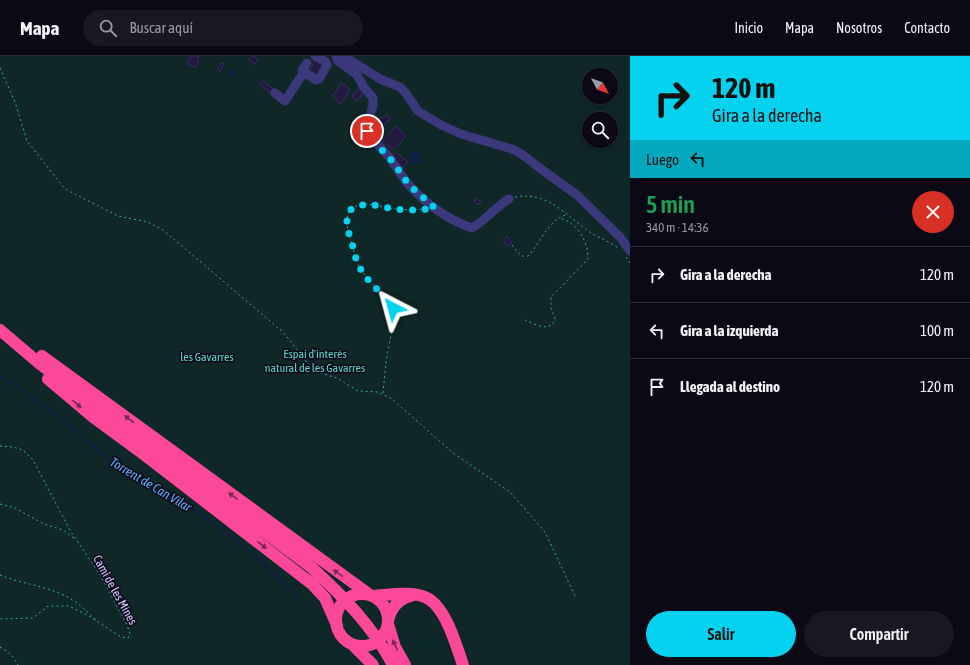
<!DOCTYPE html>
<html lang="es">
<head>
<meta charset="utf-8">
<style>
	:root { --surface:#0c0916; --page:#1a1723; --text:#f1f3f6; --muted:#9a9aa1; --line:#2c2a35; --accent:#05d2ef }
	body { margin:0; font-family:"Asap Condensed",sans-serif; background:var(--page); color:var(--text); height:100vh; display:flex; flex-direction:column; font-size:15px; white-space:nowrap }
	* { box-sizing:border-box; margin:0 }
	p { font-size:13px; color:var(--muted) }
	.icon { flex:none; width:22px; height:22px; fill:none; stroke:currentColor; stroke-width:2; stroke-linecap:round; stroke-linejoin:round }
	.map { position:relative; flex:1; overflow:hidden }
	.panel { display:flex; flex-direction:column; background:var(--surface); width:340px }
	.panel>* { flex:none }
	.guide { background:#05d2ef; color:#111; overflow:hidden }
	.needle { width:26px; rotate:131deg }
	.buttons { position:absolute; left:582px; top:12px; display:grid; gap:8px }
	.buttons a { display:grid; place-items:center; width:36px; height:36px; border-radius:50%; background:var(--surface); box-shadow:0 2px 6px #0003,0 0 0 1px var(--line); font-size:20px }
	.pin { position:absolute; display:grid; place-items:center; width:34px; height:34px; color:#fff; margin:-17px; border:2px solid #fff; border-radius:50%; box-shadow:0 1px 4px #0007 }
	.me { position:absolute; width:44px; margin:-22px; rotate:321deg; stroke-linejoin:round; filter:drop-shadow(0 0 3px #0008) }
	.turn { display:flex; align-items:center; gap:14px; height:84px; padding:0 16px; font-size:18px }
	.turn .icon { width:52px; height:52px; stroke-width:2.5 }
	.turn b { display:block; font-size:28px; line-height:34px }
	.then { display:flex; align-items:center; height:38px; padding:0 16px; background:#0003; gap:8px; font-size:15px }
	.round { display:grid; place-items:center; flex:none; width:42px; height:42px; border-radius:21px; background:var(--page) }
	.headline { display:flex; align-items:center; justify-content:space-between; height:68px; padding:0 16px }
	h1 { font-size:24px; font-weight:600; line-height:30px; color:#1e9e55 }
	.action { display:flex; gap:8px; margin-top:auto; padding:8px 16px }
	.action a { flex:1; height:46px; border-radius:24px; background:var(--accent); color:#111; font-size:16px; font-weight:600; line-height:46px; text-align:center }
	.action a+a { background:var(--page); color:var(--text) }
	ul { padding:0; list-style:none }
	li { display:flex; align-items:center; gap:12px; height:56px; padding:0 16px; border-top:1px solid var(--line) }
	li div { flex:1 }
	li b { display:block; font-size:15px }
	li em { font-style:normal }
	header { display:flex; align-items:center; gap:24px; box-sizing:border-box; height:56px; padding:0 20px; background:var(--surface); border-bottom:1px solid var(--line) }
	header strong { font-size:19px }
	nav { display:flex; gap:22px; margin-inline-start:auto; font-size:14px }
	.search { width:280px; height:36px; background:var(--page); display:flex; align-items:center; gap:10px; box-sizing:border-box; padding:0 14px; border-radius:22px; color:var(--muted); font-size:15px }
	main { display:flex; flex:1; min-height:0 }
	.map>svg:first-child { display:block }
</style>
</head>
<body>
<header>
<strong>Mapa</strong>
<div class="search"><svg class="icon" aria-label="search" viewBox="0 0 24 24"><circle cx="10" cy="10" r="6"/><path d="M15 15l6 6"/></svg>Buscar aquí</div>
<nav><a>Inicio</a><a>Mapa</a><a>Nosotros</a><a>Contacto</a></nav>
</header>
<main>
<div class="map">
<svg width="630" height="609" viewBox="0 0 630 609">
	<rect width="100%" height="100%" fill="#100c1e"/>
	<path fill="#0f2727" fill-rule="evenodd" d="M 0,0 L 630,0 L 630,609 L 0,609 ZM 589,19 L 611,19 L 611,41 L 589,41 ZM 589,63 L 611,63 L 611,85 L 589,85 Z"/>
	<path fill="#0d2041" d="M 229,12 L 238,18 L 235,22 L 226,17 Z
		M 416,94 L 422,100 L 422,103 L 419,107 L 414,110 L 410,104 L 408,98 Z"/>
	<g fill="none" stroke-linecap="round" stroke-linejoin="round">
		<path stroke="#0d2041" stroke-width="2" d="M 0,321 L 21,333 L 66,366 L 111,406 L 161,433 L 211,465 L 261,504 L 297,540"/>
	</g>
	<path fill="#21193e" stroke="#392b6a" d="M 191,0 L 199,0 L 198,3 L 199,4 L 195,11 L 187,8 Z
		M 252,0 L 258,3 L 255,8 L 249,4 Z
		M 316,3 L 324,8 L 317,20 L 309,16 Z
		M 221,7 L 224,8 L 220,15 L 217,13 Z
		M 263,25 L 273,33 L 270,37 L 260,29 Z
		M 341,27 L 350,33 L 341,48 L 333,40 Z
		M 358,33 L 363,37 L 357,45 L 352,40 Z
		M 387,58 L 390,62 L 383,71 L 385,73 L 375,82 L 370,76 L 380,67 L 378,64 L 381,61 L 382,63 Z
		M 396,70 L 406,80 L 394,94 L 382,86 Z
		M 396,96 L 408,106 L 403,112 L 392,102 Z
		M 477,142 L 481,146 L 478,149 L 474,145 Z
		M 507,180 L 512,187 L 507,190 L 503,184 Z"/>
	<g fill="none" stroke-linecap="round" stroke-linejoin="round">
		<path stroke="#2faca8" stroke-width="1" stroke-dasharray="2 3" stroke-linecap="butt" d="M 0,12 L 15,46 L 27,85 L 65,133 L 118,160 L 148,166 L 163,174 L 283,276 L 314,315 L 337,322 L 358,335 L 378,336 L 392,343 L 453,397 L 510,436 L 545,476 L 576,542
			M 515,141 C 549,135 566,160 591,177 C 600,182 610,186 618,192
			M 512,189 C 517,195 520,202 528,200 C 540,188 548,164 566,159
			M 626,201 L 630,207
			M 525,264 C 534,268 552,278 555,262 L 551,252 L 551,241 L 588,203 C 589,186 576,165 559,162
			M 383,337 L 386,306 L 395,258 C 389,239 370,229 360,212 C 356,206 355,198 353,192 C 349,177 339,155 359,149 C 370,146 384,152 396,153 C 405,154 414,154 423,153
			M 0,390 L 13,391 L 23,394 L 33,404 L 71,476 L 99,517 L 127,569 L 130,578 L 128,582 L 121,581 L 89,560 L 69,550 L 48,550 L 33,562 L 0,563
			M 0,448 L 15,452 L 44,468 L 63,474 L 75,483
			M 0,519 C 24,529 52,530 74,545 C 82,550 89,558 96,564
			M 0,591 C 9,596 13,600 18,609"/>
		<path stroke="#3c387c" stroke-width="9" d="M 336,0 L 338,5 L 357,19 L 363,30 L 373,42 L 373,50 L 366,73 C 370,83 382,92 389,101 C 396,110 401,120 409,129 C 425,147 448,164 472,172 C 486,164 495,151 509,143
			M 339,0 L 350,4 L 380,23 L 400,31 L 405,36 L 418,55 L 441,69 L 461,78 L 512,93 L 523,99 L 541,113 L 577,139 L 620,181 L 630,195
			M 307,7 L 302,14 L 316,24 L 319,23 L 327,9 L 326,6 L 315,0
			M 275,37 L 285,45 L 304,16"/>
		<path stroke="#fb4899" stroke-width="12" d="M 0,274 L 40,308 L 311,511 C 343,540 373,571 393,609
			M 42,300 L 370,539
			M 48,323 L 93,361 L 146,400 L 312,528 L 325,542 L 337,569
			M336 564a26 26 0 1 1 52 0a26 26 0 1 1-52 0Z
			M 373,540 C 390,539 413,534 429,543 C 447,555 456,589 463,609
			M 388,565 C 391,552 398,543 411,540
			M 388,568 L 395,591 L 405,609
			M 352,588 L 373,609"/>
	</g>
	<defs><path id="oneway-solid" d="M-6-.8H1V-3.2L6.5 0L1 3.2V.8H-6Z"/></defs>
	<g fill="#7a2755">
		<use href="#oneway-solid" transform="translate(77 348) rotate(40)"/>
		<use href="#oneway-solid" transform="translate(129 363) rotate(-143)"/>
		<use href="#oneway-solid" transform="translate(233 440) rotate(-144)"/>
		<use href="#oneway-solid" transform="translate(262 489) rotate(38)"/>
		<use href="#oneway-solid" transform="translate(338 517) rotate(-144)"/>
		<use href="#oneway-solid" transform="translate(395 589) rotate(-115)"/>
	</g>
	<g fill="none" stroke-linecap="round" stroke-linejoin="round">
		<path stroke="#05d2ef" stroke-width="7" stroke-dasharray="0 12.6" d="M 367,75 L 369,80 L 393,106 L 409,129 L 435,152 C 422,154 409,155 395,153 C 384,152 373,147 362,149 C 338,152 349,177 353,191 C 355,198 356,206 360,212 C 368,227 383,237 393,252"/>
	</g>
	<g text-anchor="middle" stroke-width="3.5" stroke-linejoin="round" paint-order="stroke">
		<g font-size="12" fill="#58dbbe" stroke="#100c1e">
			<text x="315" y="302">Espai d'interès<tspan x="315" dy="14">natural de les Gavarres</tspan></text>
			<text x="207" y="305">les Gavarres</text>
		</g>
		<g font-size="12" fill="#d1cafe" stroke="#100c1e">
			<text transform="translate(115 534) rotate(61)" y="4">Camí de les Mines</text>
		</g>
		<g font-size="13" font-style="italic" fill="#5aadfb" stroke="#100c1e">
			<text transform="translate(151 428) rotate(31)" y="5">Torrent de Can Vilar</text>
		</g>
	</g>
</svg>
<div class="buttons">
<a><svg class="needle" viewBox="-14 -14 28 28"><path d="M0-13l5 13h-10z" fill="#e53935"/><path d="M0 13l5-13h-10z" fill="#9a9aa1"/></svg></a>
<a><svg class="icon" aria-label="search" viewBox="0 0 24 24"><circle cx="10" cy="10" r="6"/><path d="M15 15l6 6"/></svg></a>
</div>
<div class="pin" style="left:367px;top:75px;background:#d93025"><svg class="icon" aria-label="arrive" viewBox="0 0 24 24"><path d="M6 21V4h12l-3 4 3 4H6"/></svg></div>
<svg class="me" style="left:393px;top:252px" viewBox="-20 -20 40 40"><path d="M0-17L14 15 0 8-14 15z" fill="#05d2ef" stroke="#fff" stroke-width="4"/></svg>
</div>
<section class="panel">
<div class="guide">
<div class="turn"><svg class="icon" aria-label="right" viewBox="0 0 24 24"><path d="M7 20v-9h11M14 6l5 5-5 5"/></svg><div><b>120 m</b>Gira a la derecha</div></div>
<div class="then">Luego<svg class="icon" aria-label="left" viewBox="0 0 24 24"><path d="M17 20v-9H6M10 6l-5 5 5 5"/></svg></div>
</div>
<div class="headline"><div><h1>5 min</h1><p>340 m · 14:36</p></div><a class="round" style="background:#d93025;color:#fff"><svg class="icon" aria-label="close" viewBox="0 0 24 24"><path d="M6 6l12 12M18 6L6 18"/></svg></a></div>
<ul>
<li><svg class="icon" aria-label="right" viewBox="0 0 24 24"><path d="M7 20v-9h11M14 6l5 5-5 5"/></svg><div><b>Gira a la derecha</b></div><em>120 m</em></li>
<li><svg class="icon" aria-label="left" viewBox="0 0 24 24"><path d="M17 20v-9H6M10 6l-5 5 5 5"/></svg><div><b>Gira a la izquierda</b></div><em>100 m</em></li>
<li><svg class="icon" aria-label="arrive" viewBox="0 0 24 24"><path d="M6 21V4h12l-3 4 3 4H6"/></svg><div><b>Llegada al destino</b></div><em>120 m</em></li>
</ul>
<div class="action"><a>Salir</a><a>Compartir</a></div>
</section>
</main>
</body>
</html>
